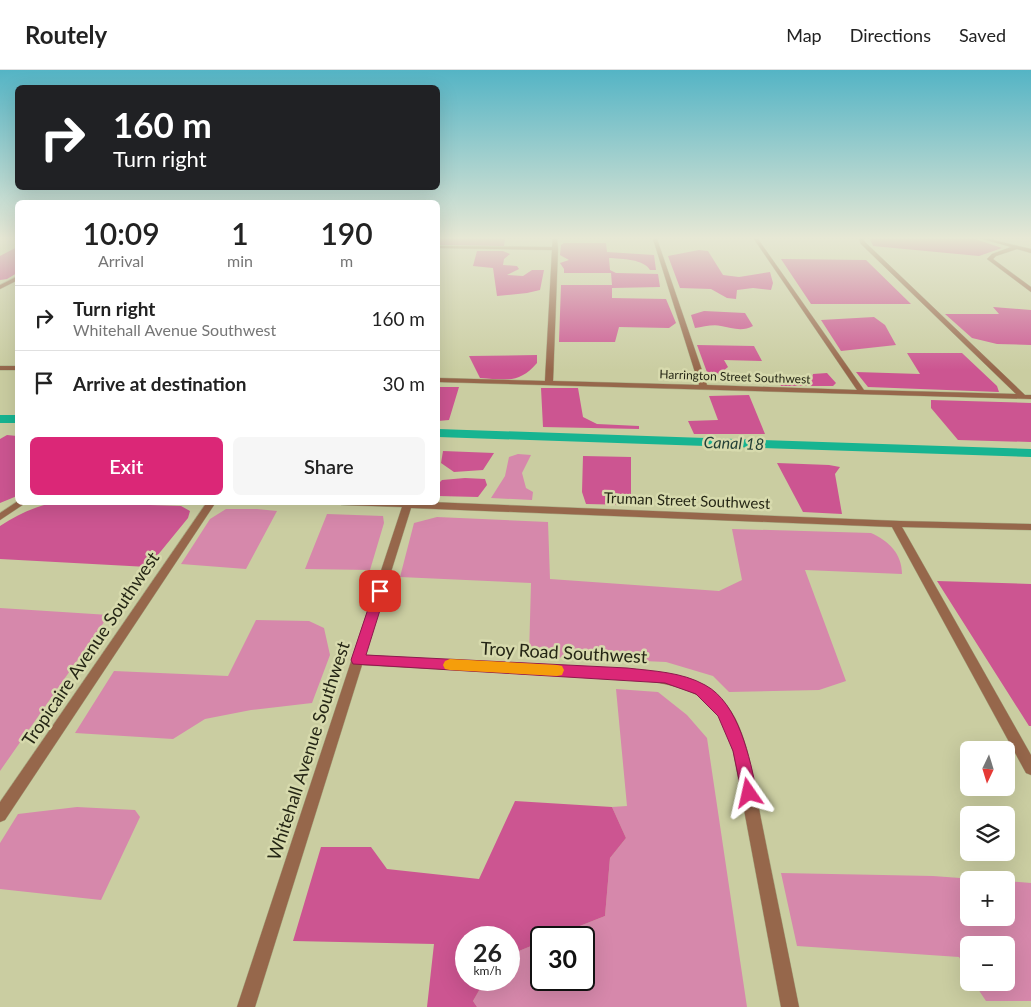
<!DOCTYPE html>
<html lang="en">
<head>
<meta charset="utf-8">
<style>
	:root { --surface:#fff; --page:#f6f6f6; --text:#222; --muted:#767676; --line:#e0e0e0; --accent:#db2777 }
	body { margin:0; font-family:Lato,sans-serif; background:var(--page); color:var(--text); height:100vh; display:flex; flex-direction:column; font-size:19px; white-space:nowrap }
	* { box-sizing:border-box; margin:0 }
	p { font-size:16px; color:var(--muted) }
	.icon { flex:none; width:28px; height:28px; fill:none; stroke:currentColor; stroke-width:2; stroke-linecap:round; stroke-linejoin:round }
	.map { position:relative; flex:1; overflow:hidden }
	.panel { position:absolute; left:15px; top:130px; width:425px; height:305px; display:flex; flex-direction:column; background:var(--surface); border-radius:8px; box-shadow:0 5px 20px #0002 }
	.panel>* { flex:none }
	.top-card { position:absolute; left:15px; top:15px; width:425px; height:105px; border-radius:8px; box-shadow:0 5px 20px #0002; background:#202124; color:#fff; overflow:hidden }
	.needle { width:32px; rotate:184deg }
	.controls { position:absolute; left:960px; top:671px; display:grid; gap:10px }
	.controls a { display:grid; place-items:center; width:55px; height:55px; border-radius:8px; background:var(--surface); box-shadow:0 5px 20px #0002; font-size:25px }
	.speed { position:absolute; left:455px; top:856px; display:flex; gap:10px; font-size:25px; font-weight:700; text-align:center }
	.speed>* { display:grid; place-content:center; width:65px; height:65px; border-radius:50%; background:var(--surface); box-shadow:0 5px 20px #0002; line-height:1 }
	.speed small { font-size:12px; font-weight:400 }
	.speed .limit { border:2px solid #111; border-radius:8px; background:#fff; color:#111 }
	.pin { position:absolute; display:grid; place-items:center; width:42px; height:42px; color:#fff; margin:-21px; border-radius:10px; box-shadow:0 2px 8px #0006 }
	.me { position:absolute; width:55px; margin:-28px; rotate:349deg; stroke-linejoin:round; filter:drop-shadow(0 0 4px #0008) }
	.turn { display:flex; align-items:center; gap:18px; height:105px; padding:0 15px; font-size:22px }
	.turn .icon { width:65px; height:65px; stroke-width:2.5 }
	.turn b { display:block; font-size:35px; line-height:42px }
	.eta { display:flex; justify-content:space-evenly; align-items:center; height:85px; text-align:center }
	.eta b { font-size:30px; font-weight:600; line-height:35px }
	.primary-button { display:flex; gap:10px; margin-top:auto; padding:10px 15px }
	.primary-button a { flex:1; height:58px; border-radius:8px; background:var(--accent); color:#fff; font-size:20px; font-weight:600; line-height:58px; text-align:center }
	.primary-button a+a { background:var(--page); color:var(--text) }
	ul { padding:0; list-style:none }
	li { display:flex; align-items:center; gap:15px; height:65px; padding:0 15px; border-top:1px solid var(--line) }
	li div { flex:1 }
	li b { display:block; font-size:19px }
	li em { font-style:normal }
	header { display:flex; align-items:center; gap:30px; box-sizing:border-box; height:70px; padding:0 25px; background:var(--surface); border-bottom:1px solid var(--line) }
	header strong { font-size:24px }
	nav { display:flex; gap:28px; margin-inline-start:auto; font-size:18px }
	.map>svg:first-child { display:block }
</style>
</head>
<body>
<header>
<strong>Routely</strong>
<nav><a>Map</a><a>Directions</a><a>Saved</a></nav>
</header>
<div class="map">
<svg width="1031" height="937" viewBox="0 0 1031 937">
	<rect width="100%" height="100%" fill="#cacda1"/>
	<path fill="#d688ab" d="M 518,384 L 531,385 L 522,403 L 526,418 L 533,422 L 532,430 L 491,428 L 505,406 L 509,387 Z
		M 226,439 L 257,439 L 277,441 L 246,499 L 181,494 L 210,449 Z
		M 327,444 L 383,446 L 384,453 L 370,500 L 305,499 Z
		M 437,447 L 548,452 L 550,509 L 719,521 L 742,510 L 732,459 L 871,463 C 889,471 902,484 902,504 L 805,500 L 846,611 L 819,620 L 729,622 L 713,606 L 666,592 L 529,586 L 531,513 L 400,507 L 414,453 Z
		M 0,538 L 109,545 L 0,701 Z
		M 256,550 L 309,551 L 324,558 L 330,585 L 312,633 L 251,640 L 205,649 L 173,669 L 75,663 L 114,601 L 228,606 Z
		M 616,619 L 658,622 L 687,645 L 707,668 L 747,937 L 477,937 L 473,931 L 485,910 L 509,910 L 509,885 L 541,872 L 541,910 L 584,910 L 584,868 L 552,867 L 605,846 L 610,788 L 626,768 L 612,737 L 627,736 Z
		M 77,737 L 135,740 L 140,747 L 101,830 L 0,819 L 0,773 L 18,744 Z
		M 781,803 L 933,806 L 987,810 L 969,810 L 969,848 L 1006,848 L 1006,811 L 1031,813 L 1031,931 L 986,931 L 974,913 L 1006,912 L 1006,875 L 969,875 L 969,903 L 959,887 L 797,876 Z"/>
	<path fill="#cc5591" d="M 438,169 L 505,169 L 504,176 L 438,175 Z
		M 870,169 L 975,169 L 1002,178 L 979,186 L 873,176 Z
		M 564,173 L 606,173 L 607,182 L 654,185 L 656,200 L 650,200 C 644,189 622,189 609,188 L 610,200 L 616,203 L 658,204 L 660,217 L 612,218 L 612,228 L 666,229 L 676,253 L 669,258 L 619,257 L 615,272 L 559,272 L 561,215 L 612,215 L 611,203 L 564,203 L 564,199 L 560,193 L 569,190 L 560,185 L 561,175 Z
		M 17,177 L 17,203 L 7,209 L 0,210 L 0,186 Z
		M 699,180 L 708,181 L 723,205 L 739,207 L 770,202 L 773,213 L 771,220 L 753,218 L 737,220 L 736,229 L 727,228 L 711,219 L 680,218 L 668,186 Z
		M 477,181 L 503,181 L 510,184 L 504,189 L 503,195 L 517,196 L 519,199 L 507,205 L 523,206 L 532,200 L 544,200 L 540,220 L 527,223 L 497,226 L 493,198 L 473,196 Z
		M 781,189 L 866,190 L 911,234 L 811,234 Z
		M 993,237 L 1031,240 L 1031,275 L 997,274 L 972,268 L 945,244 L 999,244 Z
		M 704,241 L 745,243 L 753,256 C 742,262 732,258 721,256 C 713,254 703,257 695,258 L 691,245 Z
		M 874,247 L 885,255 L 896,275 L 841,281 L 821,250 Z
		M 697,275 L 754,276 L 762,291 L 724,290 L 728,297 L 717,306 L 708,305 Z
		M 907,283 L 962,283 L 997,316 L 999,322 L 868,317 L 856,302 L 920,304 Z
		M 537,285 L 537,293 C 519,314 505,310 480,308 L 469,286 Z
		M 827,303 L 836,313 L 833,316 L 781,316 L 778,309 L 812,308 L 813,304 Z
		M 438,317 L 459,317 L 449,350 L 438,351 Z
		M 541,318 L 578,318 L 583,347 L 597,354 L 639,356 L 639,359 L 543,357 Z
		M 749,325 L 765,364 L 694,364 L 688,351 L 718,350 L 709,326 Z
		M 931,330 L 1031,333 L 1031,372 L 958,370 L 931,338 Z
		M 7,365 L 17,366 L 17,426 L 0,433 L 0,369 Z
		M 443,381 L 494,383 L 483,400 L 454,402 L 441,393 Z
		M 583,386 L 631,387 L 631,435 L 586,434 L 582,422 Z
		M 777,393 L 829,395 L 840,397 L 835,404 L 842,444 L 803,442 Z
		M 465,408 L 485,409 L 487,415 L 478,427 L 438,426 L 438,414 L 442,410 Z
		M 58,432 L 181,436 L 190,441 L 188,448 L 148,497 L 0,489 L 0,456 C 19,444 35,436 58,432 Z
		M 937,511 L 1031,514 L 1031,656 L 1029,656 Z
		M 515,731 L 612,737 L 626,768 L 610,788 L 605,846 L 552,867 L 541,868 L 541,872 L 509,885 L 509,868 L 466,868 L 466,910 L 485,910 L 473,931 L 477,937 L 427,937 L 434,874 L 293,871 L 321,777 L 371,777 L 387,799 L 479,809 Z"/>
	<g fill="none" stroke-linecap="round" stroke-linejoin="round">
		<path fill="#17b491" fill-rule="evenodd" d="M 0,345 L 18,345 L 18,353 L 0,353 Z
			M 438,359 L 1031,379 L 1031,387 L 438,367 Z"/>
		<g stroke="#a9ac85" stroke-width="1">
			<path id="minor" d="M 553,169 L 557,169 L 558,179 L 553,311 L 699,315 L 653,169 L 657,169 L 707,315 L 857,320 L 754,169 L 758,169 L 864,320 L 1016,324 L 861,174 L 859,169 L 863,169 L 865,172 L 1025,325 L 1031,325 L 1031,329 L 438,312 L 438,308 L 545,311 L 552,180 L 438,178 L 438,176 L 552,177 Z
				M 983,169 L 989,169 L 1031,179 L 1031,183 L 1017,179 L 996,186 L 993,189 L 1031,217 L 1031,222 L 987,189 L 992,184 L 1011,177 Z
				M 18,206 L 18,210 L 0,219 L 0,215 Z
				M 0,296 L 18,296 L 18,300 L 0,300 Z
				M 18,431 L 27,432 L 0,450 L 0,443 Z
				M 207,432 L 216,432 L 5,750 L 0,752 L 0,732 Z
				M 338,432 L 430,432 L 900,451 L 1031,454 L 1031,460 L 902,457 L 1031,685 L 1031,705 L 1026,703 L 892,457 L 411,438 L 365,585 L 654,602 C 682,606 710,614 728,637 C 749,664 755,720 762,754 C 774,815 787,876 799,937 L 781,937 L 733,681 C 729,670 726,658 721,648 C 705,620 670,614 640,610 L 362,595 L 255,937 L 237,937 L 402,437 L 342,435 Z"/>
		</g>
		<use href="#minor" fill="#96674b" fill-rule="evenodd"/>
	</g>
	<linearGradient id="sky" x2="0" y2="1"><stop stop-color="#54b4c5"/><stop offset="0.56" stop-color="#e7e8d5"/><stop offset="1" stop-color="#e7e8d5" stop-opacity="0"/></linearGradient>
	<rect width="1031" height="300" fill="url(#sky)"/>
	<path fill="#db2777" stroke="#8e194d" d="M 380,517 L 384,518 L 386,521 L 366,585 L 627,598 C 653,601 682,602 705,615 C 739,633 750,689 757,723 L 754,729 L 749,731 L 743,729 L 733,681 L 718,646 L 696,624 L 665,613 L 353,594 L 351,590 L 375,518 Z"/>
	<path fill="#f59e0b" d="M 450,589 L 557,595 L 562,596 L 564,600 L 562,605 L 557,606 L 450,600 L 445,599 L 443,595 L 445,591 Z"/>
	<g text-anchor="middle" stroke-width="5" stroke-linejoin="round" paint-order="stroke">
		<g font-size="12" fill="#252615" stroke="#d7daad">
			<text transform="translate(735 307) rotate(2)" y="4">Harrington Street Southwest</text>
		</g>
		<g font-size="15" fill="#252615" stroke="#d7daad">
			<text transform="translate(687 431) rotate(2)" y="5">Truman Street Southwest</text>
		</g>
		<g font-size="16" font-style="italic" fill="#244037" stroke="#d7daad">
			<text transform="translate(734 373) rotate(2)" y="6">Canal 18</text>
		</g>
		<g font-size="18" fill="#252615" stroke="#d7daad">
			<text transform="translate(91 579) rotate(-56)" y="6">Tropicaire Avenue Southwest</text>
			<text transform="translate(564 583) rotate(3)" y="6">Troy Road Southwest</text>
			<text transform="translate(309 681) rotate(-72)" y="6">Whitehall Avenue Southwest</text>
		</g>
	</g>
</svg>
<div class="controls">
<a><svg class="needle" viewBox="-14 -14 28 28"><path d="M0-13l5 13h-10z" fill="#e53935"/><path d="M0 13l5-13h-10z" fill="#767676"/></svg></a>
<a><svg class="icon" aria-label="layers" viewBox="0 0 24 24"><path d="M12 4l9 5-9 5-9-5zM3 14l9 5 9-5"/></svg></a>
<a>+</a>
<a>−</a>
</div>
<div class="speed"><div>26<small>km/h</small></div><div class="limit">30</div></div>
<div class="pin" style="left:380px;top:521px;background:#d93025"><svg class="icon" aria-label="arrive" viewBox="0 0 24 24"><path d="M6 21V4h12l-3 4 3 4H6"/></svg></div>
<svg class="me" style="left:749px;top:723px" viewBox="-20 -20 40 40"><path d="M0-17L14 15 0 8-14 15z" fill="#db2777" stroke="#fff" stroke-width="4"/></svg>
<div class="top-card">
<div class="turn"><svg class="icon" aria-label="right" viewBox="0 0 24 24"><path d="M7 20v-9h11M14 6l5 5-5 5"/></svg><div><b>160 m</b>Turn right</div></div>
</div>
<section class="panel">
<div class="eta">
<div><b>10:09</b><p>Arrival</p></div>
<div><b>1</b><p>min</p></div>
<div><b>190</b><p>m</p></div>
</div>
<ul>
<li><svg class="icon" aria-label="right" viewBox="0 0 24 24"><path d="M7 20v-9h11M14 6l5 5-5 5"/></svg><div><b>Turn right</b><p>Whitehall Avenue Southwest</p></div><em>160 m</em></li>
<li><svg class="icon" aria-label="arrive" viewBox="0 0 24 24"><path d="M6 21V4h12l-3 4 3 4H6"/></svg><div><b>Arrive at destination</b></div><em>30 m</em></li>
</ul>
<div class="primary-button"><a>Exit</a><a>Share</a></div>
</section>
</div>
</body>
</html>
